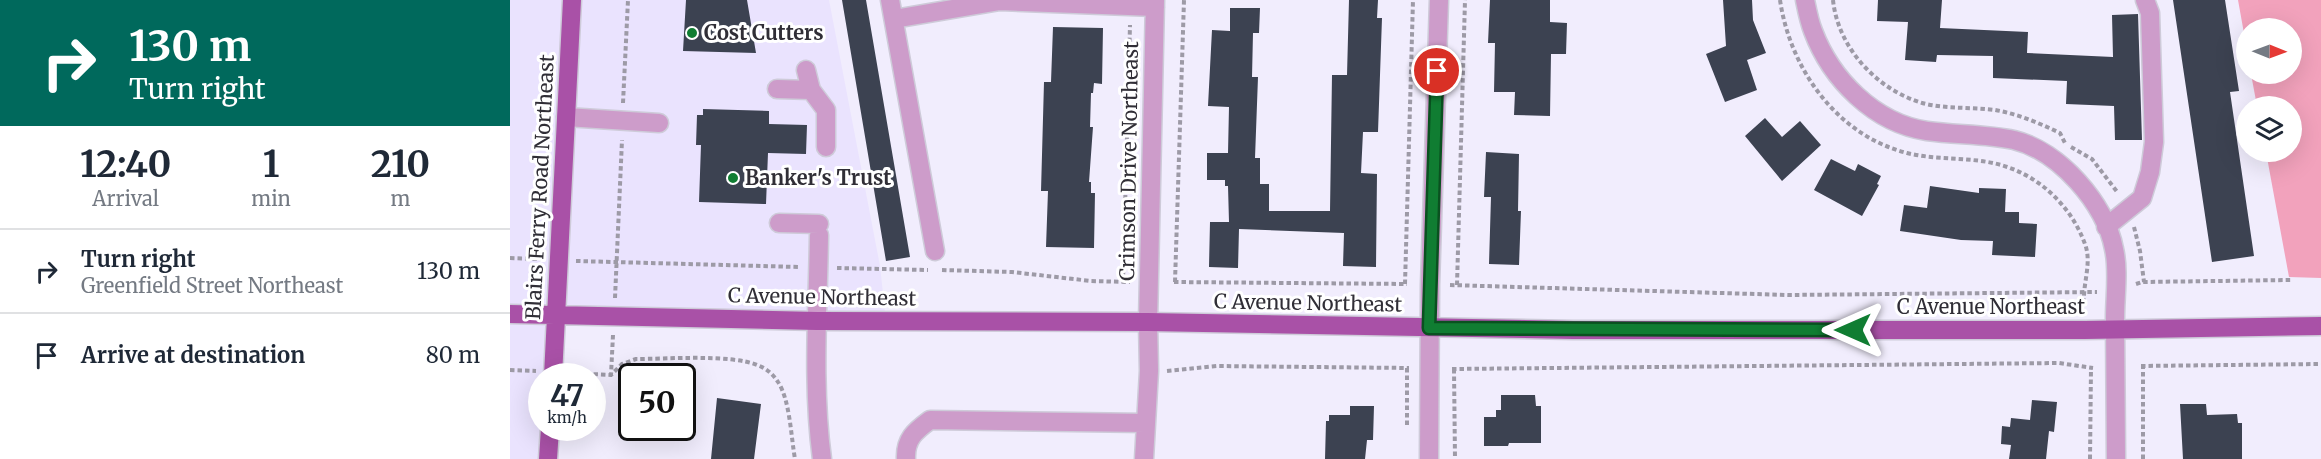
<!DOCTYPE html>
<html lang="en">
<head>
<meta charset="utf-8">
<style>
	:root { --surface:#fff; --page:#f2f2f3; --text:#1f2937; --muted:#747a83; --line:#e0e1e3 }
	body { margin:0; font-family:Merriweather,serif; background:var(--page); color:var(--text); height:100vh; display:flex; flex-direction:column; font-size:22px; white-space:nowrap }
	* { box-sizing:border-box; margin:0 }
	p { font-size:20px; color:var(--muted) }
	.icon { flex:none; width:33px; height:33px; fill:none; stroke:currentColor; stroke-width:2; stroke-linecap:round; stroke-linejoin:round }
	.map { position:relative; flex:1; overflow:hidden }
	.drawer { display:flex; flex-direction:column; background:var(--surface); width:510px }
	.drawer>* { flex:none }
	.top-card { background:#00695c; color:#fff; overflow:hidden }
	.needle { width:39px; rotate:91deg }
	.tools { position:absolute; left:1726px; top:18px; display:grid; gap:12px }
	.tools a { display:grid; place-items:center; width:66px; height:66px; border-radius:50%; background:var(--surface); box-shadow:0 6px 24px #0002; font-size:30px }
	.speed { position:absolute; left:18px; top:363px; display:flex; gap:12px; font-size:30px; font-weight:700; text-align:center }
	.speed>* { display:grid; place-content:center; width:78px; height:78px; border-radius:50%; background:var(--surface); box-shadow:0 6px 24px #0002; line-height:1 }
	.speed small { font-size:15px; font-weight:400 }
	.speed .limit { border:3px solid #111; border-radius:9px; background:#fff; color:#111 }
	.pin { position:absolute; display:grid; place-items:center; width:51px; height:51px; color:#fff; margin:-26px; border:3px solid #fff; border-radius:50%; box-shadow:0 2px 6px #0007 }
	.me { position:absolute; width:66px; margin:-33px; rotate:270deg; stroke-linejoin:round; filter:drop-shadow(0 0 4px #0008) }
	.turn { display:flex; align-items:center; gap:21px; height:126px; padding:0 30px; font-size:27px }
	.turn .icon { width:78px; height:78px; stroke-width:2.5 }
	.turn b { display:block; font-size:42px; line-height:51px }
	.eta { display:flex; justify-content:space-evenly; align-items:center; height:102px; text-align:center }
	.eta b { font-size:36px; font-weight:700; line-height:42px }
	ul { padding:0; list-style:none }
	li { display:flex; align-items:center; gap:18px; height:84px; padding:0 30px; border-top:2px solid var(--line) }
	li div { flex:1 }
	li b { display:block; font-size:22px }
	li em { font-style:normal }
	main { display:flex; flex:1; min-height:0 }
	.map>svg:first-child { display:block }
</style>
</head>
<body>
<main>
<section class="drawer">
<div class="top-card">
<div class="turn"><svg class="icon" aria-label="right" viewBox="0 0 24 24"><path d="M7 20v-9h11M14 6l5 5-5 5"/></svg><div><b>130 m</b>Turn right</div></div>
</div>
<div class="eta">
<div><b>12:40</b><p>Arrival</p></div>
<div><b>1</b><p>min</p></div>
<div><b>210</b><p>m</p></div>
</div>
<ul>
<li><svg class="icon" aria-label="right" viewBox="0 0 24 24"><path d="M7 20v-9h11M14 6l5 5-5 5"/></svg><div><b>Turn right</b><p>Greenfield Street Northeast</p></div><em>130 m</em></li>
<li><svg class="icon" aria-label="arrive" viewBox="0 0 24 24"><path d="M6 21V4h12l-3 4 3 4H6"/></svg><div><b>Arrive at destination</b></div><em>80 m</em></li>
</ul>
</section>
<div class="map">
<svg width="1811" height="459" viewBox="0 0 1811 459">
	<rect width="100%" height="100%" fill="#f1edfd"/>
	<path fill="#eae3fe" d="M 0,0 L 319,0 L 370,266 L 376,321 L 46,315 L 43,376 L 32,376 L 32,428 L 38,459 L 0,459 Z"/>
	<path fill="#f2a2bc" d="M 1728,0 L 1811,0 L 1811,278 L 1779,277 L 1756,152 L 1782,152 L 1782,106 L 1747,106 L 1741,74 L 1782,74 L 1782,28 L 1737,28 L 1737,50 Z"/>
	<path fill="#3c4251" d="M 176,0 L 237,0 L 246,53 L 173,51 Z
		M 332,0 L 356,0 L 400,257 L 376,261 Z
		M 839,0 L 868,0 L 867,18 L 872,18 L 868,132 L 853,132 L 851,173 L 867,174 L 866,267 L 833,266 L 834,233 L 729,229 L 728,268 L 699,267 L 700,222 L 719,222 L 718,186 L 715,186 L 715,180 L 697,180 L 697,153 L 718,153 L 719,107 L 698,106 L 702,30 L 720,31 L 720,8 L 750,8 L 749,33 L 743,33 L 742,77 L 748,77 L 745,158 L 750,158 L 750,184 L 759,184 L 759,211 L 820,211 L 822,75 L 837,75 Z
		M 980,0 L 1040,0 L 1040,22 L 1057,23 L 1056,54 L 1041,54 L 1040,116 L 1004,115 L 1005,92 L 984,92 L 985,43 L 978,43 Z
		M 1213,0 L 1242,0 L 1243,20 L 1256,53 L 1237,60 L 1247,90 L 1215,102 L 1196,54 L 1216,46 Z
		M 1368,0 L 1432,0 L 1430,28 L 1518,32 L 1517,53 L 1603,57 L 1602,15 L 1628,14 L 1632,140 L 1605,140 L 1604,106 L 1556,104 L 1557,81 L 1483,78 L 1483,56 L 1427,55 L 1426,62 L 1395,60 L 1398,22 L 1367,21 Z
		M 1663,0 L 1715,0 L 1729,91 L 1720,92 L 1744,256 L 1702,262 Z
		M 543,27 L 593,28 L 592,84 L 584,83 L 583,93 L 581,93 L 580,127 L 583,127 L 579,182 L 581,182 L 581,193 L 585,193 L 584,248 L 536,247 L 538,191 L 531,191 L 534,82 L 541,82 Z
		M 193,109 L 259,111 L 259,124 L 297,125 L 296,154 L 258,153 L 256,204 L 189,202 L 191,145 L 186,145 L 187,115 L 193,115 Z
		M 1255,118 L 1272,137 L 1290,121 L 1311,145 L 1272,181 L 1235,136 Z
		M 976,152 L 1009,154 L 1008,211 L 1011,211 L 1009,265 L 979,264 L 981,197 L 974,197 Z
		M 1321,159 L 1345,171 L 1348,164 L 1371,176 L 1367,184 L 1369,185 L 1352,216 L 1304,190 Z
		M 1420,186 L 1469,193 L 1469,188 L 1496,189 L 1495,212 L 1509,212 L 1509,223 L 1527,224 L 1525,257 L 1482,255 L 1483,241 L 1451,240 L 1390,231 L 1394,205 L 1417,208 Z
		M 991,395 L 1025,395 L 1026,406 L 1031,406 L 1031,443 L 999,443 L 998,446 L 974,446 L 974,417 L 986,417 L 986,410 L 991,410 Z
		M 207,398 L 251,404 L 244,459 L 201,459 Z
		M 1522,400 L 1547,402 L 1544,432 L 1539,431 L 1536,459 L 1499,459 L 1501,445 L 1491,444 L 1492,426 L 1500,427 L 1501,418 L 1520,420 Z
		M 1670,404 L 1696,404 L 1697,415 L 1727,414 L 1728,423 L 1732,423 L 1732,459 L 1673,459 Z
		M 840,406 L 864,406 L 863,440 L 857,440 L 855,459 L 815,459 L 816,421 L 819,421 L 819,415 L 840,415 Z"/>
	<g fill="none" stroke-linecap="round" stroke-linejoin="round">
		<g stroke="#cecbd9" stroke-width="21">
			<path id="minor" d="M 380,0 L 425,251
				M 1295,0 C 1297,10 1299,21 1303,31 C 1321,79 1364,123 1417,131 C 1445,135 1476,134 1504,140 C 1549,151 1596,204 1604,249 C 1609,270 1605,296 1605,318 C 1605,365 1606,412 1606,459
				M 384,19 L 490,1 L 645,7
				M 296,70 L 301,90
				M 267,89 L 301,90 L 316,110 L 316,147
				M 56,117 L 149,123
				M 269,223 L 309,224
				M 1596,227 L 1632,198 L 1640,172 L 1644,142 L 1640,13 L 1635,0
				M 309,235 C 308,309 302,385 312,459
				M 396,459 C 395,439 405,431 420,420 L 636,423
				M 634,459 L 639,371 L 638,322 L 645,0
				M 919,459 L 920,285 L 929,0"/>
		</g>
		<g stroke="#cecbd9" stroke-width="21">
			<path id="major" d="M 0,314 L 307,321 L 638,322 L 1063,330 L 1575,330 L 1811,326
				M 43,376 L 62,0
				M 38,459 L 40,428"/>
		</g>
		<path stroke="#9d9aa6" stroke-width="4" stroke-dasharray="4.5 3" stroke-linecap="butt" d="M 1270,0 C 1280,68 1326,135 1397,153 C 1425,160 1454,157 1483,163 C 1525,172 1560,203 1575,244 C 1582,263 1573,282 1574,302
			M 1323,0 C 1328,49 1369,92 1416,104 C 1439,109 1462,107 1485,110 C 1508,114 1529,123 1550,133 L 1555,143
			M 113,103 L 118,0
			M 1561,147 L 1582,159 L 1608,193
			M 1624,227 L 1630,251 L 1634,282
			M 0,258 L 31,259
			M 66,261 L 289,267
			M 327,268 L 418,270
			M 432,270 L 502,272 L 581,281 L 620,282
			M 613,282 L 620,25
			M 664,282 L 897,284
			M 665,282 L 674,0
			M 895,284 L 903,0
			M 1626,284 L 1632,282 L 1781,280
			M 940,285 L 1278,295 L 1587,292
			M 947,285 L 955,0
			M 105,298 L 112,140
			M 103,335 L 101,375 L 112,364 L 126,359 C 157,359 220,354 247,365 C 256,368 263,374 268,382 C 280,400 281,437 285,459
			M 1631,366 L 1811,364
			M 897,368 L 897,428
			M 942,369 L 1549,363 L 1583,368
			M 944,369 L 945,459
			M 0,370 L 26,371
			M 657,371 L 707,366 L 899,368
			M 61,373 L 101,375
			M 1580,459 L 1581,368
			M 1633,459 L 1633,366"/>
		<use href="#minor" stroke="#cd9cca" stroke-width="18"/>
		<use href="#major" stroke="#a951a7" stroke-width="18"/>
	</g>
	<g fill="none" stroke-linecap="round" stroke-linejoin="round">
		<g stroke="#0a5120" stroke-width="15">
			<path id="route" d="M 927,71 L 919,328 L 1343,330"/>
		</g>
		<use href="#route" stroke="#107d32" stroke-width="10"/>
	</g>
	<g fill="#107d32" stroke="#fff" stroke-width="2">
		<circle cx="182" cy="33" r="6"/>
		<circle cx="223" cy="178" r="6"/>
	</g>
	<g text-anchor="middle" stroke-width="6" stroke-linejoin="round" paint-order="stroke">
		<g font-size="20" font-weight="bold" fill="#302e36" stroke="#fff" text-anchor="start">
			<text x="194" y="40">Cost Cutters</text>
			<text x="235" y="185">Banker's Trust</text>
		</g>
		<g font-size="20" fill="#302e36" stroke="#fff">
			<text transform="translate(619 161) rotate(-89)" y="7">Crimson Drive Northeast</text>
			<text transform="translate(30 187) rotate(-87)" y="7">Blairs Ferry Road Northeast</text>
			<text transform="translate(312 297) rotate(1)" y="7">C Avenue Northeast</text>
			<text transform="translate(798 303) rotate(1)" y="7">C Avenue Northeast</text>
			<text x="1481" y="314">C Avenue Northeast</text>
		</g>
	</g>
</svg>
<div class="tools">
<a><svg class="needle" viewBox="-14 -14 28 28"><path d="M0-13l5 13h-10z" fill="#e53935"/><path d="M0 13l5-13h-10z" fill="#747a83"/></svg></a>
<a><svg class="icon" aria-label="layers" viewBox="0 0 24 24"><path d="M12 4l9 5-9 5-9-5zM3 14l9 5 9-5"/></svg></a>
</div>
<div class="speed"><div>47<small>km/h</small></div><div class="limit">50</div></div>
<div class="pin" style="left:927px;top:71px;background:#d93025"><svg class="icon" aria-label="arrive" viewBox="0 0 24 24"><path d="M6 21V4h12l-3 4 3 4H6"/></svg></div>
<svg class="me" style="left:1343px;top:330px" viewBox="-20 -20 40 40"><path d="M0-17L14 15 0 8-14 15z" fill="#107d32" stroke="#fff" stroke-width="4"/></svg>
</div>
</main>
</body>
</html>
